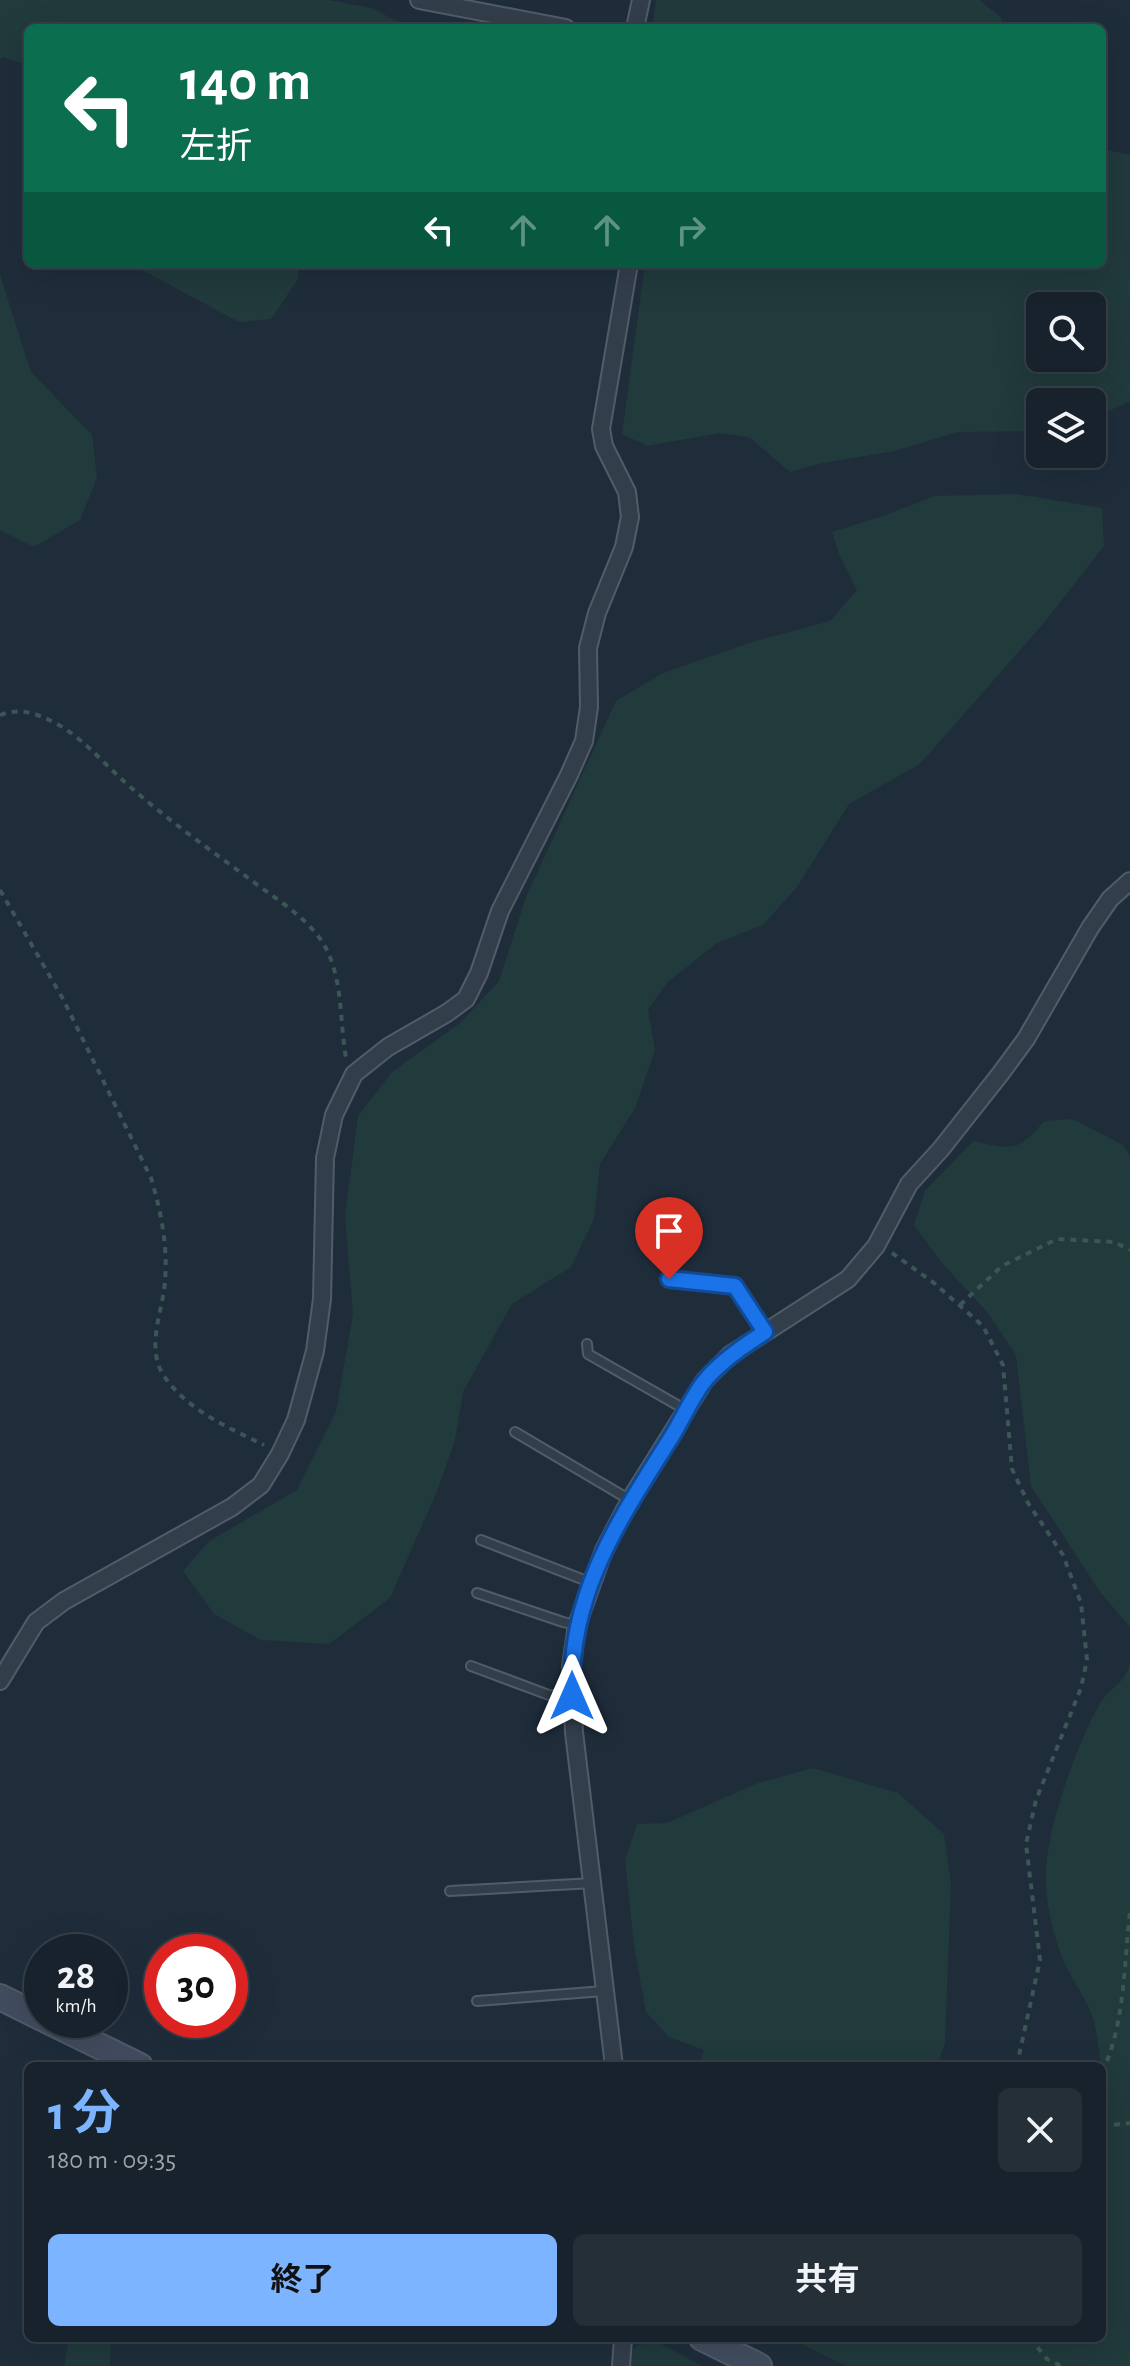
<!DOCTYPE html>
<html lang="ja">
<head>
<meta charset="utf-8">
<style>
	:root { --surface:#17222c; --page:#242f38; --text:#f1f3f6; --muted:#9ea4a9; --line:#363f48; --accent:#7cb4ff }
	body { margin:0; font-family:"Alegreya Sans","Noto Sans JP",sans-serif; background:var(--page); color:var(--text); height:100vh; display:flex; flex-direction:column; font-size:30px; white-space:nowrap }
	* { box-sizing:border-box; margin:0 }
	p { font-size:26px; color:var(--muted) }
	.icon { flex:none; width:44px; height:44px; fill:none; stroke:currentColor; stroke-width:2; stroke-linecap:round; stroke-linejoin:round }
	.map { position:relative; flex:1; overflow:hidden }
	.panel { position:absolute; left:24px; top:2062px; width:1082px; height:280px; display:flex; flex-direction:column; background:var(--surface); border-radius:12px; box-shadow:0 8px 32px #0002,0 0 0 2px var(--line) }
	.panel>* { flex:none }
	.hud { position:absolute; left:24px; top:24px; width:1082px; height:244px; border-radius:12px; box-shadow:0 8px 32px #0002,0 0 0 2px var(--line); background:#0b6e4f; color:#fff; overflow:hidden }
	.buttons { position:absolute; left:1026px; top:292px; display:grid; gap:16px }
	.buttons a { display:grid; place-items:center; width:80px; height:80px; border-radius:12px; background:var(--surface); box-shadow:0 8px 32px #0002,0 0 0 2px var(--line); font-size:40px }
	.speed { position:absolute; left:24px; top:1934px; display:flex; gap:16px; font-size:40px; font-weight:700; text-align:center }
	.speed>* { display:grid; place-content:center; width:104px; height:104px; border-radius:50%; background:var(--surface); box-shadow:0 8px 32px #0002,0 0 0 2px var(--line); line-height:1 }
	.speed small { font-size:20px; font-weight:400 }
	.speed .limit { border:12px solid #d22; background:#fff; color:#111 }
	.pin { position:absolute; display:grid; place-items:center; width:68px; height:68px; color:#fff; margin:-82px -34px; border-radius:50% 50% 50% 0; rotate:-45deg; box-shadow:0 0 8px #0007 }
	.pin .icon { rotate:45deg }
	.me { position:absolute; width:88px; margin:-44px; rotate:0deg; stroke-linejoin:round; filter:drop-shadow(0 0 6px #0008) }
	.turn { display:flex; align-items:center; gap:28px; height:168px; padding:0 24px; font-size:36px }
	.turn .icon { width:104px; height:104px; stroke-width:2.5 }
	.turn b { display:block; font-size:56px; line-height:68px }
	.lanes { display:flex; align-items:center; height:76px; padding:0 24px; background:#0003; justify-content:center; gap:40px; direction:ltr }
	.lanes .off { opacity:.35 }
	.round { display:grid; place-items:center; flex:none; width:84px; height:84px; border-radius:12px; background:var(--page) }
	.overview { display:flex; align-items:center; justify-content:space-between; height:136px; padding:0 24px }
	h1 { font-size:48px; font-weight:700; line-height:60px; color:var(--accent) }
	.action { display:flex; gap:16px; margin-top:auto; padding:16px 24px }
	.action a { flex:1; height:92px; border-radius:12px; background:var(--accent); color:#111; font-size:32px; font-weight:700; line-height:92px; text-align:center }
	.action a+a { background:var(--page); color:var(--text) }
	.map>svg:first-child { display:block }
</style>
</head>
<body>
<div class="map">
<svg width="1130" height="2366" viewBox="0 0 1130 2366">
	<rect width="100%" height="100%" fill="#1f2d3b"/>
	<path fill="#213a3c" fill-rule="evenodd" d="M 0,0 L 329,0 L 371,8 L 411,28 L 28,28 L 28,65 L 3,57 L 0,60 Z
		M 656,0 L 979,0 L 1001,17 L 1003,28 L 652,28 Z
		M 1102,149 L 1130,155 L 1130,401 L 1092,419 L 1092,402 L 1040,402 L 1040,431 L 958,432 L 895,451 L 818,464 L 790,472 L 749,437 L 720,433 L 647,446 L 622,434 L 645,264 L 1102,264 ZM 1040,306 L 1092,306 L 1092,358 L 1040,358 Z
		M 131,264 L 298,264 L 298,279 L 271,319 L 239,322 Z
		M 0,275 L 31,372 L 92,435 L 97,478 L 80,520 L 34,547 L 0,530 Z
		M 1017,494 L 1102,508 L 1104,546 L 1043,624 L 920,764 L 849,804 L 797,887 L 763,925 L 717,943 L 668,982 L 648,1009 L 655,1050 L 635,1108 L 600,1164 L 594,1219 L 571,1267 L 512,1304 L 463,1392 L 455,1440 L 438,1489 L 390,1598 L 329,1644 L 261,1640 L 214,1614 L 183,1571 L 209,1541 L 297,1490 L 336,1412 L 353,1314 L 345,1216 L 358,1116 L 392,1072 L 460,1023 L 499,981 L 526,897 L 616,701 L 663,673 L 752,642 L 830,621 L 857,590 L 839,554 L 832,532 L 886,515 L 934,496 Z
		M 1073,1119 L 1123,1145 L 1130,1156 L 1130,1627 L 1100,1592 L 1031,1486 L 1016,1355 L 988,1313 L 941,1262 L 914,1225 L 925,1191 L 973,1141 C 1011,1149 1018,1153 1044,1121 Z
		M 1130,1661 L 1130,2366 L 846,2366 L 789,2338 L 1102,2338 L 1102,2101 C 1106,2092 1097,2031 1093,2018 C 1084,1993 1065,1972 1058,1946 C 1052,1928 1047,1905 1046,1886 C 1042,1839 1076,1746 1099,1705 C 1110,1686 1126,1685 1130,1661 Z
		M 813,1768 L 898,1793 L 944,1834 L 951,1883 L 945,2043 L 937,2066 L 699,2066 L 704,2050 L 669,2037 L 646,2012 L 634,1945 L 625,1860 L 637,1824 L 667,1823 L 758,1783 Z
		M 69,2338 L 111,2338 L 110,2366 L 64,2366 Z
		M 650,2338 L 702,2366 L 629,2366 L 629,2351 Z"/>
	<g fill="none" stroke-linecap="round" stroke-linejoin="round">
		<g stroke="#515c69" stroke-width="12">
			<path id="lane" d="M 669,1279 L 735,1286 L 765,1332
				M 587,1344 L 588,1354 L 686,1410
				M 515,1432 L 630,1500
				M 481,1540 L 592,1583
				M 477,1593 L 563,1622 L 577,1625
				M 471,1666 L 549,1695 L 572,1696
				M 450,1891 L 593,1883
				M 477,2001 L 604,1991"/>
		</g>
		<g stroke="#515c69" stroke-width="20">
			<path id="street" d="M 419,0 L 566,28
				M 635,28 L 641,0
				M 0,1681 L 36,1622 L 64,1601 L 232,1507 L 261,1485 L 280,1454 L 296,1420 L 315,1351 L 322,1299 L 325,1158 L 334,1115 L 354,1074 L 388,1047 L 447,1013 L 466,999 L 479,973 L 500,911 L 569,775 L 584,741 L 589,707 L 588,648 L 597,613 L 624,547 L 630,517 L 627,492 L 604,446 L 601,429 L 629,264
				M 614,2066 L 574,1732 L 571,1666 L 577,1625 L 604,1550 L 630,1500 L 705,1380 L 730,1355 L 848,1279 L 876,1246 L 909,1184 L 941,1149 L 1001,1073 L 1026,1039 L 1090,928 L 1110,899 L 1130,881
				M 621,2366 L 623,2338"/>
		</g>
		<g stroke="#515c69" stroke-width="28">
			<path id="secondary" d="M 0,1997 L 42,2018
				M 46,2020 L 140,2066
				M 702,2338 L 759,2366"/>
		</g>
		<path stroke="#3c5656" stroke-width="4" stroke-dasharray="6 6" stroke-linecap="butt" d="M 0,715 C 22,707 38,714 57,724 C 84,739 104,764 127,784 C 164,817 206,847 247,877 C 271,896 303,914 321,940 C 344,974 339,1020 346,1058
			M 0,890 L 63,999 L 151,1178 C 161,1211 168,1246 165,1281 C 163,1311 145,1348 164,1376 C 187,1410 229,1428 264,1445
			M 892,1253 L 934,1283 L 983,1326 L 1003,1365 L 1012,1469 L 1028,1503 L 1063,1555 L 1081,1603 L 1087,1660 L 1081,1688 L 1036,1800 L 1026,1844 L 1040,1960 L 1018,2060 L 1020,2066
			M 960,1305 L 1002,1266 L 1057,1239 L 1114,1242 L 1130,1250
			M 1102,2072 C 1125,2026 1124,1962 1130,1912
			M 1102,2126 L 1130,2123
			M 1030,2338 L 1047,2359 L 1061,2366"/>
		<use href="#lane" stroke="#333e4b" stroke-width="8"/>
		<use href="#street" stroke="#333e4b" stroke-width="16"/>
		<use href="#secondary" stroke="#414d5f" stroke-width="24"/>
	</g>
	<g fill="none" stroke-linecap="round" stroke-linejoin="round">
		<g stroke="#114b97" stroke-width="20">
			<path id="route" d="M 572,1696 C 568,1593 620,1519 672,1436 C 684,1417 693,1394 707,1378 C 724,1359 744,1346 765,1332 L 735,1286 L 669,1279"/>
		</g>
		<use href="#route" stroke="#1a73e8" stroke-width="14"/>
	</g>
</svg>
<div class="buttons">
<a><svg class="icon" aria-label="search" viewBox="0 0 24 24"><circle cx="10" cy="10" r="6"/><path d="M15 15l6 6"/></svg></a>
<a><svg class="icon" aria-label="layers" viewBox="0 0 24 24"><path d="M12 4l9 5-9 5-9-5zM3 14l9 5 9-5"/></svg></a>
</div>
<div class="speed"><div>28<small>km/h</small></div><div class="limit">30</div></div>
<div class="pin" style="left:669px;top:1279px;background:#d93025"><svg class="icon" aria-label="arrive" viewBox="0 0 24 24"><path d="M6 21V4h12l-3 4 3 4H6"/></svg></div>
<svg class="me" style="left:572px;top:1696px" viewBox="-20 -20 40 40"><path d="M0-17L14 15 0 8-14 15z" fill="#1a73e8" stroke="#fff" stroke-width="4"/></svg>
<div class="hud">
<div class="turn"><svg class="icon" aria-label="left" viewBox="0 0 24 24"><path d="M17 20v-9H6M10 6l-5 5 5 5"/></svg><div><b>140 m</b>左折</div></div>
<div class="lanes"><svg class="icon" aria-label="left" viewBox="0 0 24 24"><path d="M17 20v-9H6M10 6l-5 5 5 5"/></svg><svg class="icon off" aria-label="ahead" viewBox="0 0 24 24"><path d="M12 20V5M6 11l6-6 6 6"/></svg><svg class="icon off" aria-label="ahead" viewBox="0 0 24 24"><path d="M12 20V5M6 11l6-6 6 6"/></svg><svg class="icon off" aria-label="right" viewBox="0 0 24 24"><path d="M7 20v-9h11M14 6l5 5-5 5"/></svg></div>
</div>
<section class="panel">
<div class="overview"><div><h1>1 分</h1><p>180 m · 09:35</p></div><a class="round"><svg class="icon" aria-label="close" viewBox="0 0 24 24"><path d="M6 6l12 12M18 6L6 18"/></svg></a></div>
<div class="action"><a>終了</a><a>共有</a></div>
</section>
</div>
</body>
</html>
